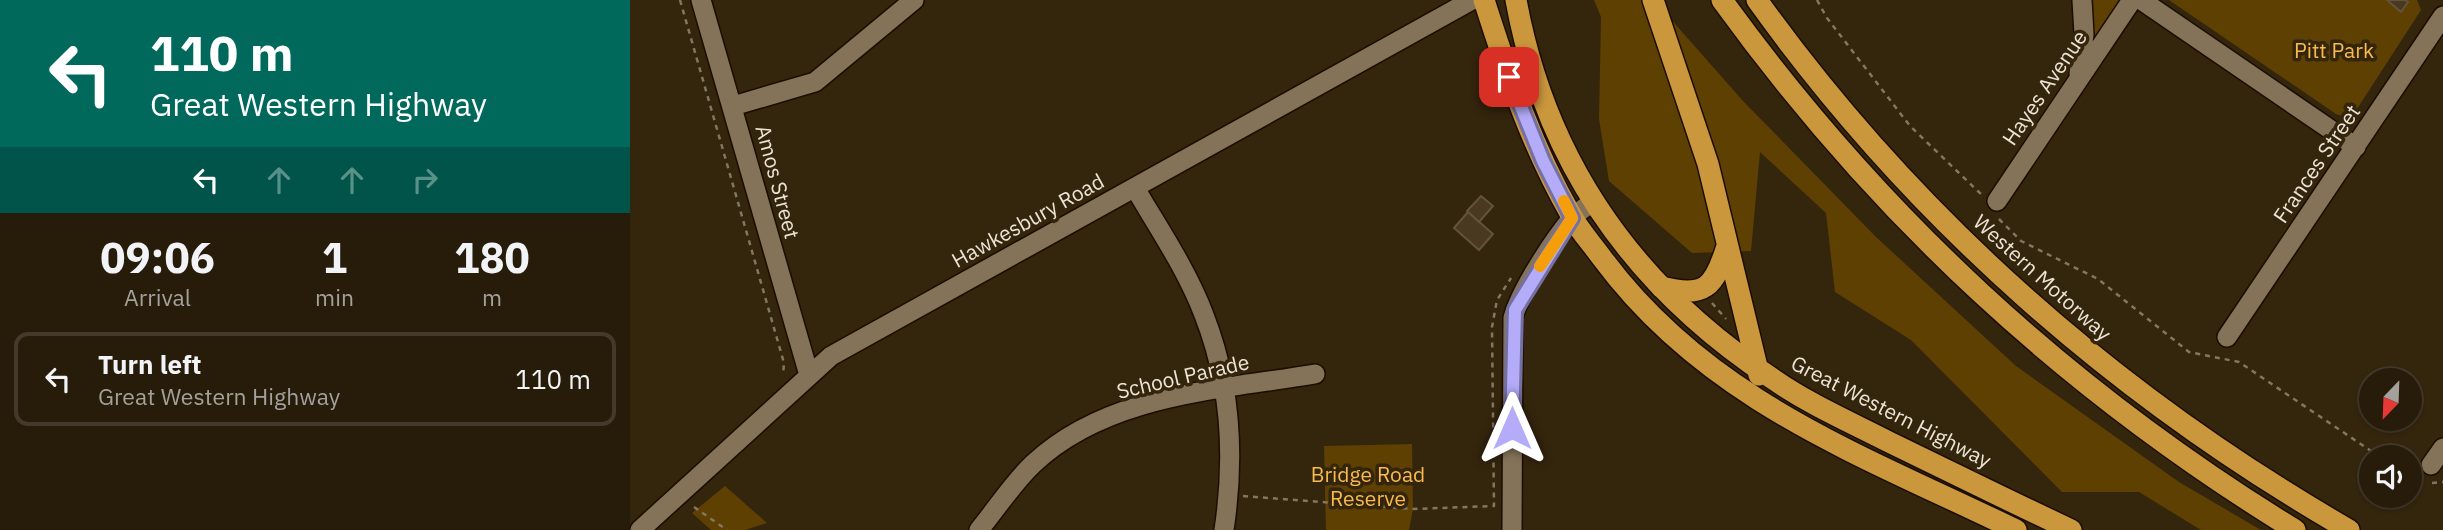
<!DOCTYPE html>
<html lang="en">
<head>
<meta charset="utf-8">
<style>
	:root { --surface:#271c0a; --page:#332918; --text:#f1f3f6; --muted:#a4a19c; --line:#433a2b }
	body { margin:0; font-family:"IBM Plex Sans",sans-serif; background:var(--page); color:var(--text); height:100vh; display:flex; flex-direction:column; font-size:26px; white-space:nowrap }
	* { box-sizing:border-box; margin:0 }
	p { font-size:23px; color:var(--muted) }
	.icon { flex:none; width:38px; height:38px; fill:none; stroke:currentColor; stroke-width:2; stroke-linecap:round; stroke-linejoin:round }
	.map { position:relative; flex:1; overflow:hidden }
	.sheet { display:flex; flex-direction:column; background:var(--surface); width:630px }
	.sheet>* { flex:none }
	.top-card { background:#00695c; color:#fff; overflow:hidden }
	.needle { width:46px; rotate:203deg }
	.tools { position:absolute; left:1729px; top:368px; display:grid; gap:14px }
	.tools a { display:grid; place-items:center; width:63px; height:63px; border-radius:50%; background:var(--surface); box-shadow:0 2px 5px #0004,0 0 0 2px var(--line); font-size:35px }
	.pin { position:absolute; display:grid; place-items:center; width:60px; height:60px; color:#fff; margin:-30px; border-radius:14px; box-shadow:0 4px 10px #0006 }
	.me { position:absolute; width:77px; margin:-38px; rotate:0deg; stroke-linejoin:round; filter:drop-shadow(0 0 5px #0008) }
	.turn { display:flex; align-items:center; gap:24px; height:147px; padding:0 35px; font-size:32px }
	.turn .icon { width:91px; height:91px; stroke-width:2.5 }
	.turn b { display:block; font-size:49px; line-height:60px }
	.lanes { display:flex; align-items:center; height:66px; padding:0 35px; background:#0003; justify-content:center; gap:35px; direction:ltr }
	.lanes .off { opacity:.35 }
	.eta { display:flex; justify-content:space-evenly; align-items:center; height:119px; text-align:center }
	.eta b { font-size:42px; font-weight:800; line-height:49px }
	ul { padding:0; list-style:none }
	li { display:flex; align-items:center; gap:21px; height:94px; margin:0 14px 10px; padding:0 21px; border:4px solid var(--line); border-radius:14px }
	li div { flex:1 }
	li b { display:block; font-size:26px }
	li em { font-style:normal }
	main { display:flex; flex:1; min-height:0 }
	.map>svg:first-child { display:block }
</style>
</head>
<body>
<main>
<section class="sheet">
<div class="top-card">
<div class="turn"><svg class="icon" aria-label="left" viewBox="0 0 24 24"><path d="M17 20v-9H6M10 6l-5 5 5 5"/></svg><div><b>110 m</b>Great Western Highway</div></div>
<div class="lanes"><svg class="icon" aria-label="left" viewBox="0 0 24 24"><path d="M17 20v-9H6M10 6l-5 5 5 5"/></svg><svg class="icon off" aria-label="ahead" viewBox="0 0 24 24"><path d="M12 20V5M6 11l6-6 6 6"/></svg><svg class="icon off" aria-label="ahead" viewBox="0 0 24 24"><path d="M12 20V5M6 11l6-6 6 6"/></svg><svg class="icon off" aria-label="right" viewBox="0 0 24 24"><path d="M7 20v-9h11M14 6l5 5-5 5"/></svg></div>
</div>
<div class="eta">
<div><b>09:06</b><p>Arrival</p></div>
<div><b>1</b><p>min</p></div>
<div><b>180</b><p>m</p></div>
</div>
<ul>
<li><svg class="icon" aria-label="left" viewBox="0 0 24 24"><path d="M17 20v-9H6M10 6l-5 5 5 5"/></svg><div><b>Turn left</b><p>Great Western Highway</p></div><em>110 m</em></li>
</ul>
</section>
<div class="map">
<svg width="1813" height="530" viewBox="0 0 1813 530">
	<rect width="100%" height="100%" fill="#34250d"/>
	<path fill="#5e4003" d="M 964,0 L 1024,0 L 1113,101 L 1246,237 L 1386,366 L 1549,482 L 1631,530 L 1571,530 L 1509,492 L 1432,492 L 1281,340 L 1205,292 L 1196,213 L 1130,152 L 1121,251 L 1062,253 L 979,181 L 969,119 L 971,17 Z
		M 1456,0 L 1490,0 L 1489,6 L 1467,35 L 1462,35 Z
		M 1539,0 L 1787,0 L 1791,10 L 1727,109 L 1715,117 L 1706,114 Z
		M 782,444 L 783,509 L 779,530 L 696,530 L 694,446 Z
		M 95,486 L 137,523 L 115,530 L 81,530 L 62,513 Z"/>
	<path fill="#493921" stroke="#63533a" stroke-width="2" d="M 1757,0 L 1775,0 L 1778,2 L 1771,12 Z
		M 851,196 L 863,206 L 849,222 L 837,211 Z
		M 838,212 L 863,234 L 849,250 L 824,228 Z"/>
	<g fill="none" stroke-linecap="round" stroke-linejoin="round">
		<g stroke="#1b0e00" stroke-width="22">
			<path id="minor" d="M 71,0 L 179,375
				M 1511,0 L 1726,147
				M 1449,74 L 1454,34 L 1452,0
				M 103,106 L 185,82 L 284,0
				M 505,188 C 529,229 557,270 574,315 C 601,384 605,457 594,530
				M 1367,201 L 1502,0
				M 1597,337 L 1813,16
				M 1801,465 L 1813,448
				M 10,530 L 201,356 L 842,0
				M 349,530 C 367,508 383,483 403,464 C 477,394 590,390 685,374
				M 882,530 L 883,318 C 890,291 923,241 941,219 C 946,213 955,208 962,202"/>
		</g>
		<g stroke="#1b0e00" stroke-width="24">
			<path id="highway" d="M 854,0 C 878,75 902,147 941,215 C 949,230 962,244 972,258 C 1078,401 1232,455 1386,530
				M 886,0 C 916,164 1005,288 1143,379 C 1179,404 1220,422 1259,442 C 1320,472 1380,501 1441,530
				M 1023,0 L 1078,164 L 1129,375
				M 1092,0 C 1249,217 1437,390 1665,530
				M 1127,0 C 1284,219 1486,396 1719,530
				M 1031,287 C 1075,298 1084,288 1097,246"/>
		</g>
		<path stroke="#837662" stroke-width="2.5" stroke-dasharray="5 5" stroke-linecap="butt" d="M 50,0 L 154,363 L 153,375
			M 1187,0 L 1197,18 L 1280,126 L 1353,196
			M 1369,219 L 1391,241 L 1468,279 L 1559,352 L 1609,362 L 1750,457
			M 1082,303 L 1096,319
			M 1780,474 L 1790,478
			M 1802,483 L 1813,482
			M 613,496 L 783,509 L 864,506 L 862,327 L 867,300 L 881,278
			M 64,507 L 97,530"/>
		<use href="#minor" stroke="#847359" stroke-width="19"/>
		<use href="#highway" stroke="#cb973c" stroke-width="21"/>
	</g>
	<g fill="none" stroke-linecap="round" stroke-linejoin="round">
		<g stroke="#7570a2" stroke-width="18">
			<path id="route" d="M 879,77 L 913,161 L 942,218 L 885,310 L 882,428"/>
		</g>
		<use href="#route" stroke="#b4acf9" stroke-width="12"/>
		<path stroke="#f59e0b" stroke-width="12" d="M 910,266 L 942,218 L 934,201"/>
	</g>
	<g text-anchor="middle" stroke-width="7" stroke-linejoin="round" paint-order="stroke">
		<g font-size="21" fill="#f9ba4e" stroke="#34250d">
			<text x="1704" y="58">Pitt Park</text>
			<text x="738" y="482">Bridge Road<tspan x="738" dy="24">Reserve</tspan></text>
		</g>
		<g font-size="21" fill="#ede4d5" stroke="#34250d">
			<text transform="translate(1415 88) rotate(-56)" y="7">Hayes Avenue</text>
			<text transform="translate(1687 164) rotate(-56)" y="7">Frances Street</text>
			<text transform="translate(147 182) rotate(75)" y="7">Amos Street</text>
			<text transform="translate(398 221) rotate(-29)" y="7">Hawkesbury Road</text>
			<text transform="translate(1412 278) rotate(42)" y="7">Western Motorway</text>
			<text transform="translate(553 377) rotate(-13)" y="7">School Parade</text>
			<text transform="translate(1261 412) rotate(27)" y="7">Great Western Highway</text>
		</g>
	</g>
</svg>
<div class="tools">
<a><svg class="needle" viewBox="-14 -14 28 28"><path d="M0-13l5 13h-10z" fill="#e53935"/><path d="M0 13l5-13h-10z" fill="#a4a19c"/></svg></a>
<a><svg class="icon" aria-label="sound" viewBox="0 0 24 24"><path d="M4 9h4l5-4v14l-5-4H4zM17 9q2 3 0 6"/></svg></a>
</div>
<div class="pin" style="left:879px;top:77px;background:#d93025"><svg class="icon" aria-label="arrive" viewBox="0 0 24 24"><path d="M6 21V4h12l-3 4 3 4H6"/></svg></div>
<svg class="me" style="left:882px;top:428px" viewBox="-20 -20 40 40"><path d="M0-17L14 15 0 8-14 15z" fill="#b4acf9" stroke="#fff" stroke-width="4"/></svg>
</div>
</main>
</body>
</html>
